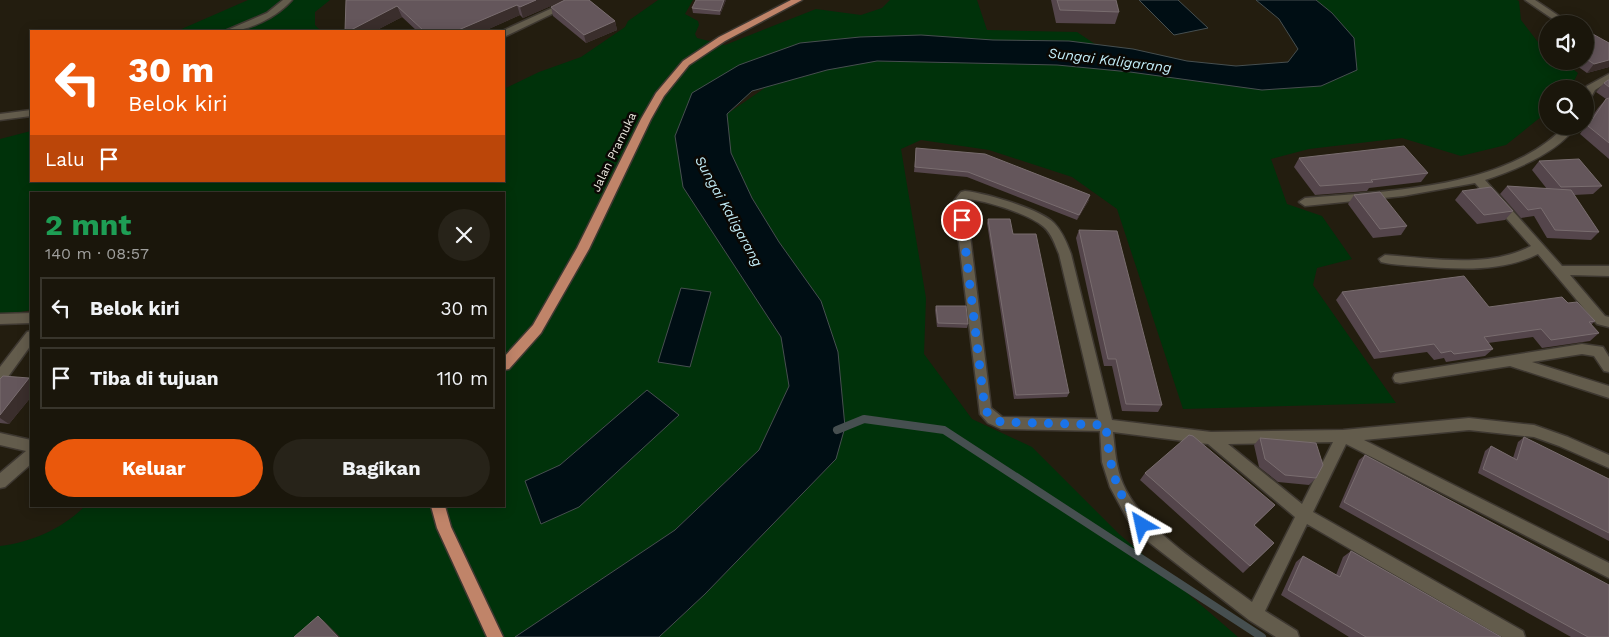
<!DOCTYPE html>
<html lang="id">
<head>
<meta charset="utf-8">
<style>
	:root { --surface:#1a160b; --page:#272319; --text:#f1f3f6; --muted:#9f9f9d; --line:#38352c; --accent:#ea580c }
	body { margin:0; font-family:"Work Sans",sans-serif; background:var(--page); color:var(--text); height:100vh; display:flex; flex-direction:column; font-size:19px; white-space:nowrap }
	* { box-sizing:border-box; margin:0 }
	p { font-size:16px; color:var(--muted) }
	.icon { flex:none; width:28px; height:28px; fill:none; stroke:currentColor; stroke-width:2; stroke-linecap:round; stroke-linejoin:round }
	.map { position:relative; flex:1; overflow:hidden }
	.side { position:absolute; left:30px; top:192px; width:475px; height:315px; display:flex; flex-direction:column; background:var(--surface); border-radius:0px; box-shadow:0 2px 12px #0003,0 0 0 1px var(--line) }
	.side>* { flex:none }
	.top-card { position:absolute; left:30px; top:30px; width:475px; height:152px; border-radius:0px; box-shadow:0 2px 12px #0003,0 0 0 1px var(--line); background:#ea580c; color:#fff; overflow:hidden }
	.tools { position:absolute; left:1539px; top:15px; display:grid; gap:10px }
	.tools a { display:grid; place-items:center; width:55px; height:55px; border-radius:50%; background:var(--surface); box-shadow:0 2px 12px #0003,0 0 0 1px var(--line); font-size:25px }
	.pin { position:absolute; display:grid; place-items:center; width:42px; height:42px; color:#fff; margin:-21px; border:2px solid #fff; border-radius:50%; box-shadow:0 1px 5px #0007 }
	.me { position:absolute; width:55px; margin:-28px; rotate:324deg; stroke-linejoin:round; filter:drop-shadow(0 0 4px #0008) }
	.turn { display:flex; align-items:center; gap:18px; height:105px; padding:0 15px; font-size:22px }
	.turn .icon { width:65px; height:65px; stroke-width:2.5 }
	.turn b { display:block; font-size:35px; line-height:42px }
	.then { display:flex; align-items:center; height:48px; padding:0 15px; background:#0003; gap:10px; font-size:19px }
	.round { display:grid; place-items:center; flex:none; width:52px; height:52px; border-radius:26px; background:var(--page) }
	.summary { display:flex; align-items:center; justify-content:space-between; height:85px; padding:0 15px }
	h1 { font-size:30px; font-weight:700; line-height:38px; color:#1e9e55 }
	.button { display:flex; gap:10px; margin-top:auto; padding:10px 15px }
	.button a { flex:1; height:58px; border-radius:30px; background:var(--accent); color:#fff; font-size:20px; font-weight:700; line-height:58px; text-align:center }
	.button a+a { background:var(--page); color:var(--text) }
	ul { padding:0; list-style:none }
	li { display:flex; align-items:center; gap:15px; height:62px; margin:0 10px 8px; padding:0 5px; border:2px solid var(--line); border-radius:0px }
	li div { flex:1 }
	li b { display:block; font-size:19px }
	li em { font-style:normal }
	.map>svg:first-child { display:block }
</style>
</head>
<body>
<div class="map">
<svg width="1609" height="637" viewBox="0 0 1609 637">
	<rect width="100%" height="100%" fill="#231d0f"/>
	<path fill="#00320a" d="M 248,0 L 330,0 L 315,12 L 315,25 L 321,31 L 177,31 Z
		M 658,0 L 693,0 L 685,14 L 698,21 L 699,25 L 695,34 L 697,38 L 725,45 L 816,9 L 861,15 L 882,8 L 890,0 L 977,0 L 987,30 L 1077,32 L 1095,44 L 1069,41 L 993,40 L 921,35 L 860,37 L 800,43 L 739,65 L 683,187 L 781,337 L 789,386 L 759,450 L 675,530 L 515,637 L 0,637 L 0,546 C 32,542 62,529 85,506 L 504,506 L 504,194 L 31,194 L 31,310 L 0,316 L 0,139 L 31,131 L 31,181 L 504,181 L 504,89 L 539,72 L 581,57 L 625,27 L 628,21 Z
		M 1316,0 L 1517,0 L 1519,1 L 1521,20 L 1541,46 L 1547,51 L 1548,61 L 1562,61 L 1578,73 L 1570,89 L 1548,89 L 1547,112 L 1506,145 L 1461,156 L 1402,138 L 1309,149 L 1271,159 L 1287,204 L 1322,216 L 1352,259 L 1317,268 L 1313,285 L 1396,403 L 1183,409 L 1117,209 L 1072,177 L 989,150 L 921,140 L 901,149 L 926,298 L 924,354 L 972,419 L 1032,447 L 1119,534 L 1238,637 L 659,637 L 705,594 L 830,465 L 779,242 L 752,198 L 731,153 L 727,114 L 766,87 L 827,70 L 877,61 L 1057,65 L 1130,72 L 1262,90 L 1321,86 L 1332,13 Z"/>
	<path fill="#000e14" stroke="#464f50" d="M 1139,0 L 1178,0 L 1208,28 L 1174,35 Z
		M 1256,0 L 1316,0 L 1332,13 L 1354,38 L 1357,70 L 1321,86 L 1262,90 L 1130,72 L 1057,65 L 877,61 L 827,70 L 752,91 L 727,114 L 731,153 L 752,198 L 779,242 L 821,301 L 838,352 L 845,427 L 836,459 L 705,594 L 659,637 L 515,637 L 675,530 L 759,450 L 789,386 L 781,337 L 683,187 L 675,136 L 692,93 L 739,65 L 800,43 L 860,37 L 921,35 L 993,40 L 1069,41 L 1133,49 L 1187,61 L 1236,66 L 1288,62 L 1298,49 L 1279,19 Z
		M 681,288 L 711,292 L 690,367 L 658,362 Z
		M 647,390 L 679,415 L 579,507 L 541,524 L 525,481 L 560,465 Z"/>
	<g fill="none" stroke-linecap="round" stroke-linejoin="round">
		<path stroke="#464f50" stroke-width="8" d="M 837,430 L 864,419 L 944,430 L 1262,637"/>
		<g stroke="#3e3831" stroke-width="3">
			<path id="minor" d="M 283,0 L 292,0 C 277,17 248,32 225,31 L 267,13 Z
				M 570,0 L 581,0 L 504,37 L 502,31 Z
				M 1525,0 L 1535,0 L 1571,24 L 1560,24 Z
				M 1609,74 L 1609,81 L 1595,90 L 1589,101 L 1585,102 L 1585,90 L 1587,86 Z
				M 31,110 L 31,116 L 0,120 L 0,114 Z
				M 1565,126 L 1576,126 C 1558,153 1515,170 1485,180 L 1562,266 L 1609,266 L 1609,276 L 1570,275 L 1605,316 L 1609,317 L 1609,327 L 1597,324 L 1538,254 C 1501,273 1456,269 1416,266 C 1404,265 1392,265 1381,262 L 1379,259 L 1385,255 C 1432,258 1488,269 1531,246 L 1475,183 L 1403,196 L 1305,206 L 1299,202 L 1305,198 C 1385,191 1506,189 1565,126 Z
				M 965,191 C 985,193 1040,209 1054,223 C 1062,231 1067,243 1071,254 L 1112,420 L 1211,432 L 1343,430 L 1469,418 L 1534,425 L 1568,437 L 1609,455 L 1609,468 L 1559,446 L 1534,437 L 1469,430 L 1364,440 L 1609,563 L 1609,578 L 1346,444 L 1313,512 L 1523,631 L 1525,637 L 1502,637 L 1307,524 L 1265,611 L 1297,631 L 1299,637 L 1276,637 L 1249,620 L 1146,540 L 1128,520 L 1110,487 L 1102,462 L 1100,431 L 1001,429 L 988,423 L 980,414 L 954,201 L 961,192 ZM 968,199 C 987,201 1029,214 1044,227 C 1052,234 1055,245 1059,254 L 1098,419 L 1002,417 L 991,408 L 966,202 ZM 1113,432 L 1208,444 L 1295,517 L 1252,602 C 1211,571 1144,532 1123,484 C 1116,468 1115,450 1113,432 ZM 1333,442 L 1302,504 L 1228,444 Z
				M 31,313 L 31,323 L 0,324 L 0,314 Z
				M 31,331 L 31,345 L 5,381 L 0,382 L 0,367 L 27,332 Z
				M 1582,344 L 1603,347 L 1609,357 L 1609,372 L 1604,371 L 1594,356 L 1582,354 L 1532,362 L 1609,386 L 1609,398 L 1510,366 L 1400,383 L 1395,382 L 1393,378 L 1395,374 L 1400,373 Z
				M 0,433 L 31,440 L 31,464 L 5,487 L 0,488 L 0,473 L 26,451 L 0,445 Z"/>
		</g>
		<g stroke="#3e3831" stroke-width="3">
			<path id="major" d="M 791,0 L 802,0 L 725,41 L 689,65 L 664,96 L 651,119 L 589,249 L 541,333 L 509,369 L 504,370 L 504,357 L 533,325 L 577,248 L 641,119 L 656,93 L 683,61 L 719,37 Z
				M 431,506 L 445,506 L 451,527 L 503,637 L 487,637 L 437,528 Z"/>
		</g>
		<use href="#minor" fill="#635c4c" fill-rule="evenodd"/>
		<use href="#major" fill="#c08469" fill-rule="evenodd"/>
	</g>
	<path fill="#54454b" d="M 346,0 L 589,0 L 615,21 L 617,30 L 586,43 L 553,16 L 551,7 L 562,1 L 523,18 L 520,15 L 484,31 L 417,31 L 402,17 L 375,31 L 345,31 Z
		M 726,0 L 720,15 L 693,13 L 692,8 Z
		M 1051,0 L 1116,0 L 1119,12 L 1115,24 L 1056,23 Z
		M 1585,31 L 1591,33 L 1609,67 L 1587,73 L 1570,61 L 1585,61 Z
		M 1609,80 L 1609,159 L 1580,134 L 1598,108 L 1606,99 L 1596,92 L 1604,83 Z
		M 916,148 L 1089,200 L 1077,220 L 967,177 L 914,172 Z
		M 1299,158 L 1428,173 L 1421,182 L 1369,188 L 1367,191 L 1315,195 L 1294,167 Z
		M 1539,161 L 1602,186 L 1593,194 L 1574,195 L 1599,232 L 1591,240 L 1547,238 L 1534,216 L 1521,218 L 1500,194 L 1507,186 L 1547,189 L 1532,170 Z
		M 1462,191 L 1513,211 L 1505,220 L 1477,224 L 1455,200 Z
		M 1354,195 L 1407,226 L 1401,235 L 1373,238 L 1348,204 Z
		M 988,219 L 1013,234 L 1069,393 L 1067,397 L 1014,399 L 987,223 Z
		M 1079,230 L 1162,405 L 1158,412 L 1122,411 L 1112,366 L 1104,366 L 1076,238 Z
		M 1342,292 L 1489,307 L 1568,303 L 1595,321 L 1591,325 L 1599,333 L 1590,341 L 1542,348 L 1533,337 L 1488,343 L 1493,349 L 1485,356 L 1446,362 L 1444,358 L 1434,360 L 1427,352 L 1374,359 L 1336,300 Z
		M 936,306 L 968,324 L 967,328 L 937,327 L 935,310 Z
		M 0,379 L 31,380 L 31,397 L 9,424 L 0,423 Z
		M 1524,437 L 1609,479 L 1609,541 L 1478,473 L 1485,451 L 1491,446 L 1513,458 L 1518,442 Z
		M 1260,438 L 1316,478 L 1309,485 L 1278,482 L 1259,467 L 1254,445 Z
		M 1365,455 L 1609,637 L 1571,637 L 1339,507 L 1359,460 Z
		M 1145,473 L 1275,505 L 1254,526 L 1274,543 L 1243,573 L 1140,480 Z
		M 1351,551 L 1501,637 L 1349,637 L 1281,595 L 1296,562 L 1303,556 L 1336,575 L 1343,557 Z"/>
	<path fill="#3a2e2c" d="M 536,0 L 565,0 L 523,18 L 520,7 Z
		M 724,0 L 726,0 L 720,15 L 720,11 Z
		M 517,5 L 520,15 L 484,31 L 456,31 Z
		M 397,6 L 402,17 L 375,31 L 349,31 Z
		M 615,21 L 617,30 L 586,43 L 584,35 Z
		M 1609,60 L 1609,67 L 1587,73 L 1594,64 Z
		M 1090,195 L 1089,200 L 1077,220 L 1079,215 Z
		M 29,378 L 31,380 L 31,397 L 9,424 L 0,418 L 0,415 Z
		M 318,616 L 324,621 L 340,637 L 338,637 Z"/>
	<path fill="#64565b" stroke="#796d6f" d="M 346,0 L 536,0 L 520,7 L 517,5 L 456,31 L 424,31 L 397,6 L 349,31 L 345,31 Z
		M 565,0 L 589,0 L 615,21 L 584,35 L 551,7 Z
		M 696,0 L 724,0 L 720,11 L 692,8 Z
		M 1057,0 L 1116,0 L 1119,12 L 1060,10 Z
		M 1590,30 L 1591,33 L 1609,43 L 1609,60 L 1594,64 L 1585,58 L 1585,31 Z
		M 1608,80 L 1609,80 L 1609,87 L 1604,83 Z
		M 1609,98 L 1609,143 L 1588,126 L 1606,99 Z
		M 1404,146 L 1428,173 L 1371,180 L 1373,182 L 1320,186 L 1299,158 Z
		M 916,148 L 985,154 L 1090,195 L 1079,215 L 968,172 L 915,167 Z
		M 1579,159 L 1602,186 L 1561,187 L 1539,161 Z
		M 1507,186 L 1571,190 L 1599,232 L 1555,230 L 1541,208 L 1528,210 Z
		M 1491,187 L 1513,211 L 1484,215 L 1462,191 Z
		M 1380,192 L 1407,226 L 1380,229 L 1354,195 Z
		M 988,219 L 1010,219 L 1013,234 L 1036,234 L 1069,393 L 1016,395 Z
		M 1079,230 L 1117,231 L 1162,405 L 1126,404 L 1116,359 L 1108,359 Z
		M 1464,276 L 1489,307 L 1562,297 L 1568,303 L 1577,302 L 1595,321 L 1589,322 L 1599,333 L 1551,340 L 1541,329 L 1484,337 L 1493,349 L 1454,354 L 1451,351 L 1441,353 L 1434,344 L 1380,352 L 1342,292 Z
		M 936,306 L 966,306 L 968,324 L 938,323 Z
		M 3,376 L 29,378 L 0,415 L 0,379 Z
		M 1189,435 L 1193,436 L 1275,505 L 1254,525 L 1274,543 L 1250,566 L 1145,473 Z
		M 1524,437 L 1609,479 L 1609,533 L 1483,469 L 1491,446 L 1517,460 Z
		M 1260,438 L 1316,443 L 1323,465 L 1316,478 L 1285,475 L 1265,459 Z
		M 1365,455 L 1609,585 L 1609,637 L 1588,637 L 1344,502 Z
		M 1351,551 L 1501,637 L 1366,637 L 1288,590 L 1303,556 L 1340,577 Z
		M 318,616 L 338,637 L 294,637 Z"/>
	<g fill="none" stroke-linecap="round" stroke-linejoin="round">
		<path stroke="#1a73e8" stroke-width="9" stroke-dasharray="0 16.2" d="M 962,220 L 985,410 L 994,419 L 1001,422 L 1106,425 C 1109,465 1115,494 1142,525"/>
	</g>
	<g text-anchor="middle" stroke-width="5" stroke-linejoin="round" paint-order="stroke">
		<g font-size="12" fill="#eae6dd" stroke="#0a0804">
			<text transform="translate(614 152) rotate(-64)" y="4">Jalan Pramuka</text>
		</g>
		<g font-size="14" font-style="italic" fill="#c3edf8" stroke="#0a0804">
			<text transform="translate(1110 60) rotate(7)" y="5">Sungai Kaligarang</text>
			<text transform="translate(729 211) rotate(61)" y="5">Sungai Kaligarang</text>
		</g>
	</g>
</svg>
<div class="tools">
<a><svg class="icon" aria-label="sound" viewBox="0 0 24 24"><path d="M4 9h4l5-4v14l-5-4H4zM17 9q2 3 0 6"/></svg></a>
<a><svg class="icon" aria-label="search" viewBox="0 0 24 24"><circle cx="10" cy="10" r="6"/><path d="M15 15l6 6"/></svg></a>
</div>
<div class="pin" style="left:962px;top:220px;background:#d93025"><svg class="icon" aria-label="arrive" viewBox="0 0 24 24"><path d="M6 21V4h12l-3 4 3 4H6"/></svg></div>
<svg class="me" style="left:1142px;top:525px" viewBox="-20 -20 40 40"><path d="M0-17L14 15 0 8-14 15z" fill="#1a73e8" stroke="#fff" stroke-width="4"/></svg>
<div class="top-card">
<div class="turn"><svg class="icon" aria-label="left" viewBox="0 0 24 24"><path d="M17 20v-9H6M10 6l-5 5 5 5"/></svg><div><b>30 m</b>Belok kiri</div></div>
<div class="then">Lalu<svg class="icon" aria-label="arrive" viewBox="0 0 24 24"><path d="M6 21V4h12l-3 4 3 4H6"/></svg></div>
</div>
<section class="side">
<div class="summary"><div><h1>2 mnt</h1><p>140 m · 08:57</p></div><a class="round"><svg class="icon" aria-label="close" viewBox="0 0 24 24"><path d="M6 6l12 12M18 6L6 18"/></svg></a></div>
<ul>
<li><svg class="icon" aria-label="left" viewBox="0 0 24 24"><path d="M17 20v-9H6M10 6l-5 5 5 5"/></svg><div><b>Belok kiri</b></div><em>30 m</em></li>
<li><svg class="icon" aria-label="arrive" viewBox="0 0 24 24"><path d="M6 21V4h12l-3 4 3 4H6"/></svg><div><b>Tiba di tujuan</b></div><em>110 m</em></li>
</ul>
<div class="button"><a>Keluar</a><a>Bagikan</a></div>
</section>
</div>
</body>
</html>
